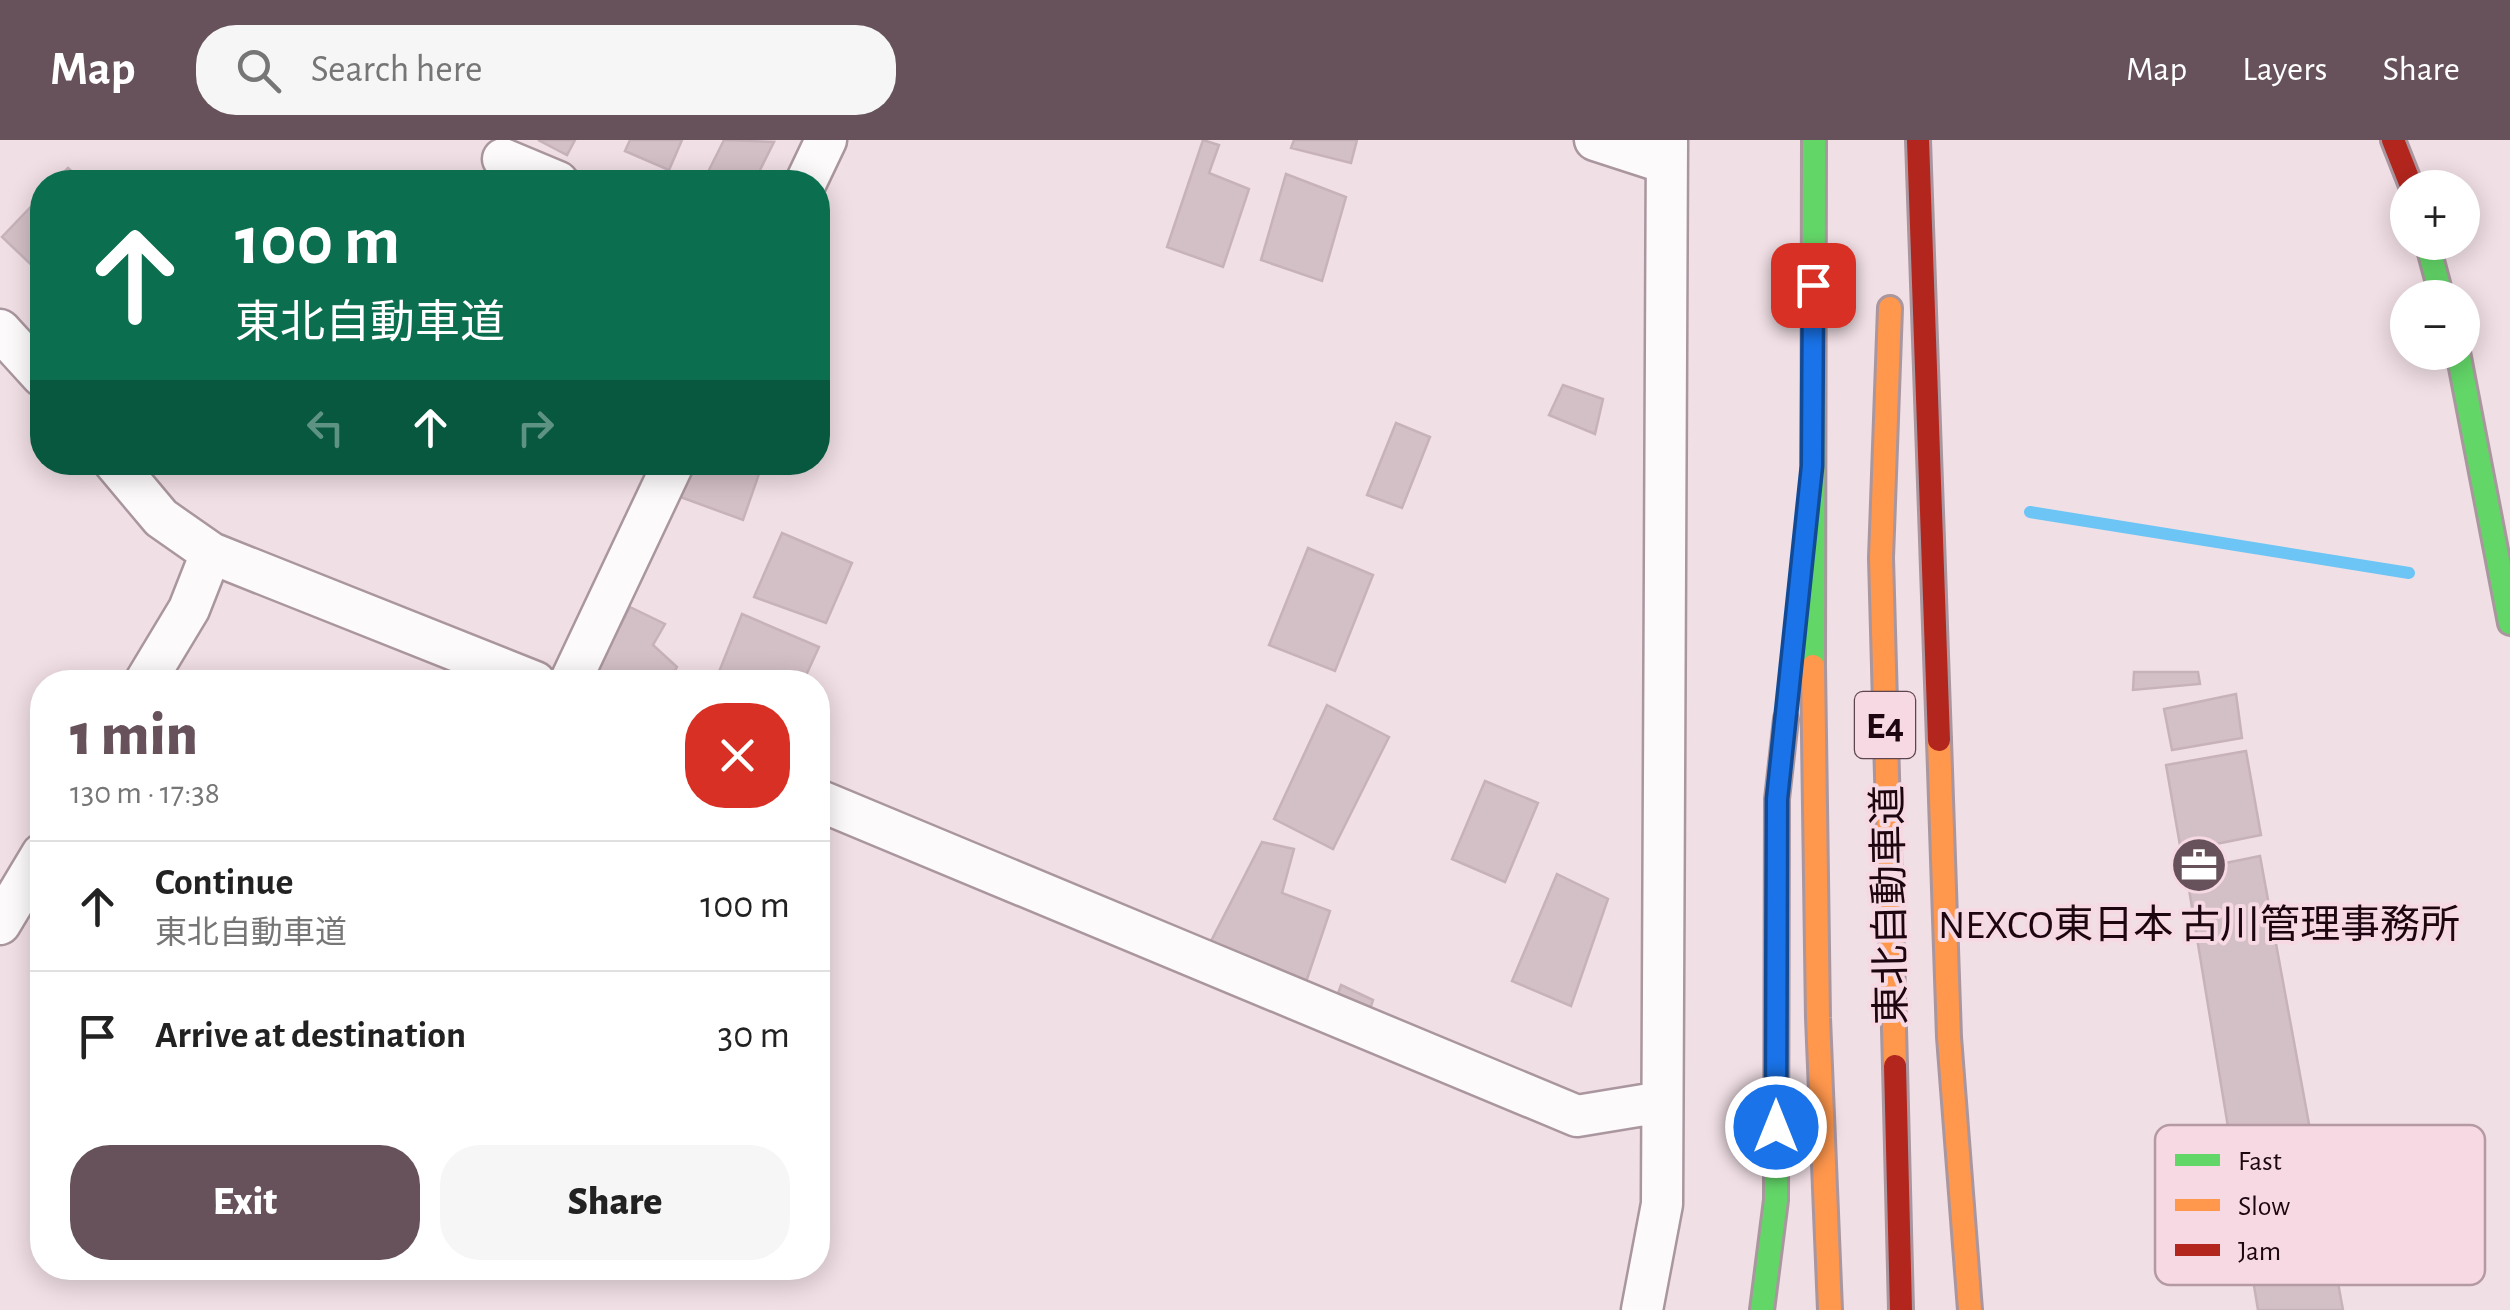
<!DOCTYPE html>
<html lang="en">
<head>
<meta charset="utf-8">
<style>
	:root { --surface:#fff; --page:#f6f6f6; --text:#222; --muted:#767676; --line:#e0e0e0; --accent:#67525b }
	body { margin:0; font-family:"Alegreya Sans","Noto Sans JP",sans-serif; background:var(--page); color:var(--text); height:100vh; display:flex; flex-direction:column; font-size:38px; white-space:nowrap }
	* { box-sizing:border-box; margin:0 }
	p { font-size:32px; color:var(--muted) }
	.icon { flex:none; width:55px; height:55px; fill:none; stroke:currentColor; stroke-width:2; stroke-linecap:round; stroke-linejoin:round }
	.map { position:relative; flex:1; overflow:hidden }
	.sheet { position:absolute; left:30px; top:530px; width:800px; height:610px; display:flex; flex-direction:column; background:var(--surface); border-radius:40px; box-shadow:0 5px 25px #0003 }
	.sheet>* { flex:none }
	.banner { position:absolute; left:30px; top:30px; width:800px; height:305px; border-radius:40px; box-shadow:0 5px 25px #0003; background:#0b6e4f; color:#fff; overflow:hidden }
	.controls { position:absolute; left:2390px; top:30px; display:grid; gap:20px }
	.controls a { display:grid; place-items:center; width:90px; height:90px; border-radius:50%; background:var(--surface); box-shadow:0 5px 25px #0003; font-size:50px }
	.pin { position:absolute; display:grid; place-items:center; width:85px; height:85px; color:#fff; margin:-42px; border-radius:20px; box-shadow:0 5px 15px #0006 }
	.me { position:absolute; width:110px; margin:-55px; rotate:0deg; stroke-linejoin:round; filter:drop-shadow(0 0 8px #0008) }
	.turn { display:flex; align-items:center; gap:35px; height:210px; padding:0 40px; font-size:45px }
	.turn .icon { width:130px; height:130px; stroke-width:2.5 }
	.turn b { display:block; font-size:70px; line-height:85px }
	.lanes { display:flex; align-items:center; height:95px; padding:0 40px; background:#0003; justify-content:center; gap:50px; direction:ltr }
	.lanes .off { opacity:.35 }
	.round { display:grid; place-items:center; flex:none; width:105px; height:105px; border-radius:40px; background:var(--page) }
	.head { display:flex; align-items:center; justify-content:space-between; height:170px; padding:0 40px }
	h1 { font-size:60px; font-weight:800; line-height:75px; color:var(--accent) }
	.button { display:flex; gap:20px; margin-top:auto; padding:20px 40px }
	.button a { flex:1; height:115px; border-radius:40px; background:var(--accent); color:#fff; font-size:40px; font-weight:800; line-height:115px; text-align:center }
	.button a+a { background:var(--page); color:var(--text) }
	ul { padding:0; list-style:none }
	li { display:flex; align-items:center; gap:30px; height:130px; padding:0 40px; border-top:2px solid var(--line) }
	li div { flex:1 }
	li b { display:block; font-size:38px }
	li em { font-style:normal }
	header { display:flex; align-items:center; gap:60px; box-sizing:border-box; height:140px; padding:0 50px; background:var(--accent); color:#fff }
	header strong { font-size:48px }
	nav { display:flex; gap:55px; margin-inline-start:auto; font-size:35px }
	.search { width:700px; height:90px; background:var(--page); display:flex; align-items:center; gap:25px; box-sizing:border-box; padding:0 35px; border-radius:40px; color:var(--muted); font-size:38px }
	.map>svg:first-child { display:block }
</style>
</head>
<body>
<header>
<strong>Map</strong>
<div class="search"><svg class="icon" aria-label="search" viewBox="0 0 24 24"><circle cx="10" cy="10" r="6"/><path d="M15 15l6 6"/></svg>Search here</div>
<nav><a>Map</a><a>Layers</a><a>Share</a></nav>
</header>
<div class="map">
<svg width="2510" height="1170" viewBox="0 0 2510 1170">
	<rect width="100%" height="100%" fill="#f0dfe5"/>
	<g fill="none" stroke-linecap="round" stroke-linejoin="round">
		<path stroke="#6cc5f5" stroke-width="12" d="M 2030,372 L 2409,433"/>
	</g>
	<path fill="#d3bfc6" stroke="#c7b2ba" stroke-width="2.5" d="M 538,0 L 575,0 L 567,15 Z
		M 630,0 L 682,0 L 669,30 L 625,11 Z
		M 724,0 L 774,2 L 754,42 L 703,42 Z
		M 1203,0 L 1219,5 L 1209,33 L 1249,49 L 1223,127 L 1167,107 Z
		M 1294,0 L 1357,0 L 1351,23 L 1291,8 Z
		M 68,28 L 83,42 L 54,42 Z
		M 1286,34 L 1346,57 L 1322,141 L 1261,120 Z
		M 42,55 L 42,130 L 40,133 L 2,97 Z
		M 1563,245 L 1603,259 L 1595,294 L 1549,275 Z
		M 1396,283 L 1430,297 L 1402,368 L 1367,355 Z
		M 689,322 L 750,322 L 761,328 L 743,380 L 675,355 Z
		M 782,393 L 852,423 L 826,483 L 754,457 Z
		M 1308,408 L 1373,435 L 1335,531 L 1269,505 Z
		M 630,467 L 665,484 L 653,505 L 677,527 L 668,542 L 603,542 L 593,538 Z
		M 742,474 L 819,507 L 803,542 L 715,542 Z
		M 2134,532 L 2198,532 L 2200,544 L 2133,550 Z
		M 2236,554 L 2242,598 L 2172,610 L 2164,569 Z
		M 1327,565 L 1389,597 L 1333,709 L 1274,679 Z
		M 2246,611 L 2261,695 L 2181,711 L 2166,625 Z
		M 1485,641 L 1538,663 L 1505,742 L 1452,719 Z
		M 1262,702 L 1294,709 L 1282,753 L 1330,771 L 1303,851 L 1208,807 Z
		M 2260,716 L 2343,1170 L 2258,1170 L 2186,731 Z
		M 1557,734 L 1608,759 L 1571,866 L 1512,841 Z
		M 1341,845 L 1373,860 L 1369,873 L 1335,862 Z"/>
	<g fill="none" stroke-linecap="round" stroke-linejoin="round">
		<g stroke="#aa969e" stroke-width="45">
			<path id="street" d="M 1595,0 L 1666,23
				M 503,19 L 558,42
				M 806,42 L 826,0
				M 0,190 L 42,236
				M 114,322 L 161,378 L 211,413 L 535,542
				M 145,542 L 189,469 L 211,413
				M 570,542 L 674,322
				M 818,660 L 1577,976 L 1662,962
				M 0,784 L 42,714
				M 1642,1170 L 1662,1064 L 1667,0"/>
		</g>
		<g stroke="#aa969e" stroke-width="28">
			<path id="fast" d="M 2427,102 L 2442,158
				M 2458,212 L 2510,483
				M 1813,526 L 1814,0
				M 1762,1170 L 1776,1060 L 1777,659 L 1786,579"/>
		</g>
		<g stroke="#aa969e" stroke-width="28">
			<path id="slow" d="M 1890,168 L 1881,418 L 1895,926
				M 1813,526 L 1818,878 L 1830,1170
				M 1939,600 L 1949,897 L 1970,1170"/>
		</g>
		<g stroke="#aa969e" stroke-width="28">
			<path id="jam" d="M 1918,0 L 1939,600
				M 2393,0 L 2412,48
				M 1895,926 L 1901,1170"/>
		</g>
		<use href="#street" stroke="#fdfafb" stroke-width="40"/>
		<use href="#fast" stroke="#63d668" stroke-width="22"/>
		<use href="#slow" stroke="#ff974d" stroke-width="22"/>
		<use href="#jam" stroke="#b3261e" stroke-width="22"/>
	</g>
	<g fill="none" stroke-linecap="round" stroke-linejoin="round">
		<g stroke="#114b97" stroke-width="25">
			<path id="route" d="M 1776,987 L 1777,659 L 1812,326 L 1813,145"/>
		</g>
		<use href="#route" stroke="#1a73e8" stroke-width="18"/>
	</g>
	<defs>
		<g id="office-disc" transform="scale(2.875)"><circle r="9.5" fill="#67525b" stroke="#f6d9e2"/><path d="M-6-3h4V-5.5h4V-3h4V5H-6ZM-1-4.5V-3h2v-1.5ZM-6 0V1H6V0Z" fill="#fff"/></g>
	</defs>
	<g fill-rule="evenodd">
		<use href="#office-disc" x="2199" y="725"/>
	</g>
	<g text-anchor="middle" stroke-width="8" stroke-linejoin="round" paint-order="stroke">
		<rect fill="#f6d9e2" stroke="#5e454f" stroke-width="2.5" x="1855" y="552" width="60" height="66" rx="8"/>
		<g font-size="38" font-weight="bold" fill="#1d0610">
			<text x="1885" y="598">E4</text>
		</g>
		<g font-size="40" fill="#1d0610" stroke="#f6d9e2">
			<text transform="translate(1889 765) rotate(-91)" y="14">東北自動車道</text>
		</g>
		<g font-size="40" fill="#1d0610" stroke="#f6d9e2">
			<text x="2199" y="798">NEXCO東日本 古川管理事務所</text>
		</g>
	</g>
	<rect x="2155" y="985" width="330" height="160" rx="15" fill="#f6d9e2" stroke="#b59aa3" stroke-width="2.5"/>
	<rect x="2175" y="1014" width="45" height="12" fill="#63d668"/>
	<rect x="2175" y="1059" width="45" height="12" fill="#ff974d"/>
	<rect x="2175" y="1104" width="45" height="12" fill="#b3261e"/>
	<g font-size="28" fill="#1d0610">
		<text x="2238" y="1030">Fast</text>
		<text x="2238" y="1075">Slow</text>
		<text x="2238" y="1120">Jam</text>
	</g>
</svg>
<div class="controls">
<a>+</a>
<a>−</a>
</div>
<div class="pin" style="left:1813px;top:145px;background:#d93025"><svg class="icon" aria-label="arrive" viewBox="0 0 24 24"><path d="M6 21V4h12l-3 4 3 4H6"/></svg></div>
<svg class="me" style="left:1776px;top:987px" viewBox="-20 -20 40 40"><circle r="17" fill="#1a73e8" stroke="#fff" stroke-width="3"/><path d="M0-11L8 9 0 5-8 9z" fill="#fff"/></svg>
<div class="banner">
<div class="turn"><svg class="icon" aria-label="ahead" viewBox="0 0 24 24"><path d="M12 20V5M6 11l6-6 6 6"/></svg><div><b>100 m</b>東北自動車道</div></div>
<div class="lanes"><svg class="icon off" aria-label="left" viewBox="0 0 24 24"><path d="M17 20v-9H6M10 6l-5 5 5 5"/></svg><svg class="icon" aria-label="ahead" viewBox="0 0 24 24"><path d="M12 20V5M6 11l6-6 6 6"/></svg><svg class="icon off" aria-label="right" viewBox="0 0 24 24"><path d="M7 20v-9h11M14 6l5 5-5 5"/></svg></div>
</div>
<section class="sheet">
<div class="head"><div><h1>1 min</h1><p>130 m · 17:38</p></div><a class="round" style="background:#d93025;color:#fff"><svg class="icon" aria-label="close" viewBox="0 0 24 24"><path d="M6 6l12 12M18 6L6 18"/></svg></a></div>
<ul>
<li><svg class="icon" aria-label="ahead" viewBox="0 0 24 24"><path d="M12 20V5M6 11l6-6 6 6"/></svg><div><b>Continue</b><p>東北自動車道</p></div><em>100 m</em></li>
<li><svg class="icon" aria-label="arrive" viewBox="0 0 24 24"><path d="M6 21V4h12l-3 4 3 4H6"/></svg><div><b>Arrive at destination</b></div><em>30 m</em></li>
</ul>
<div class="button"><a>Exit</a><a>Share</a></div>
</section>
</div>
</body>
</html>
